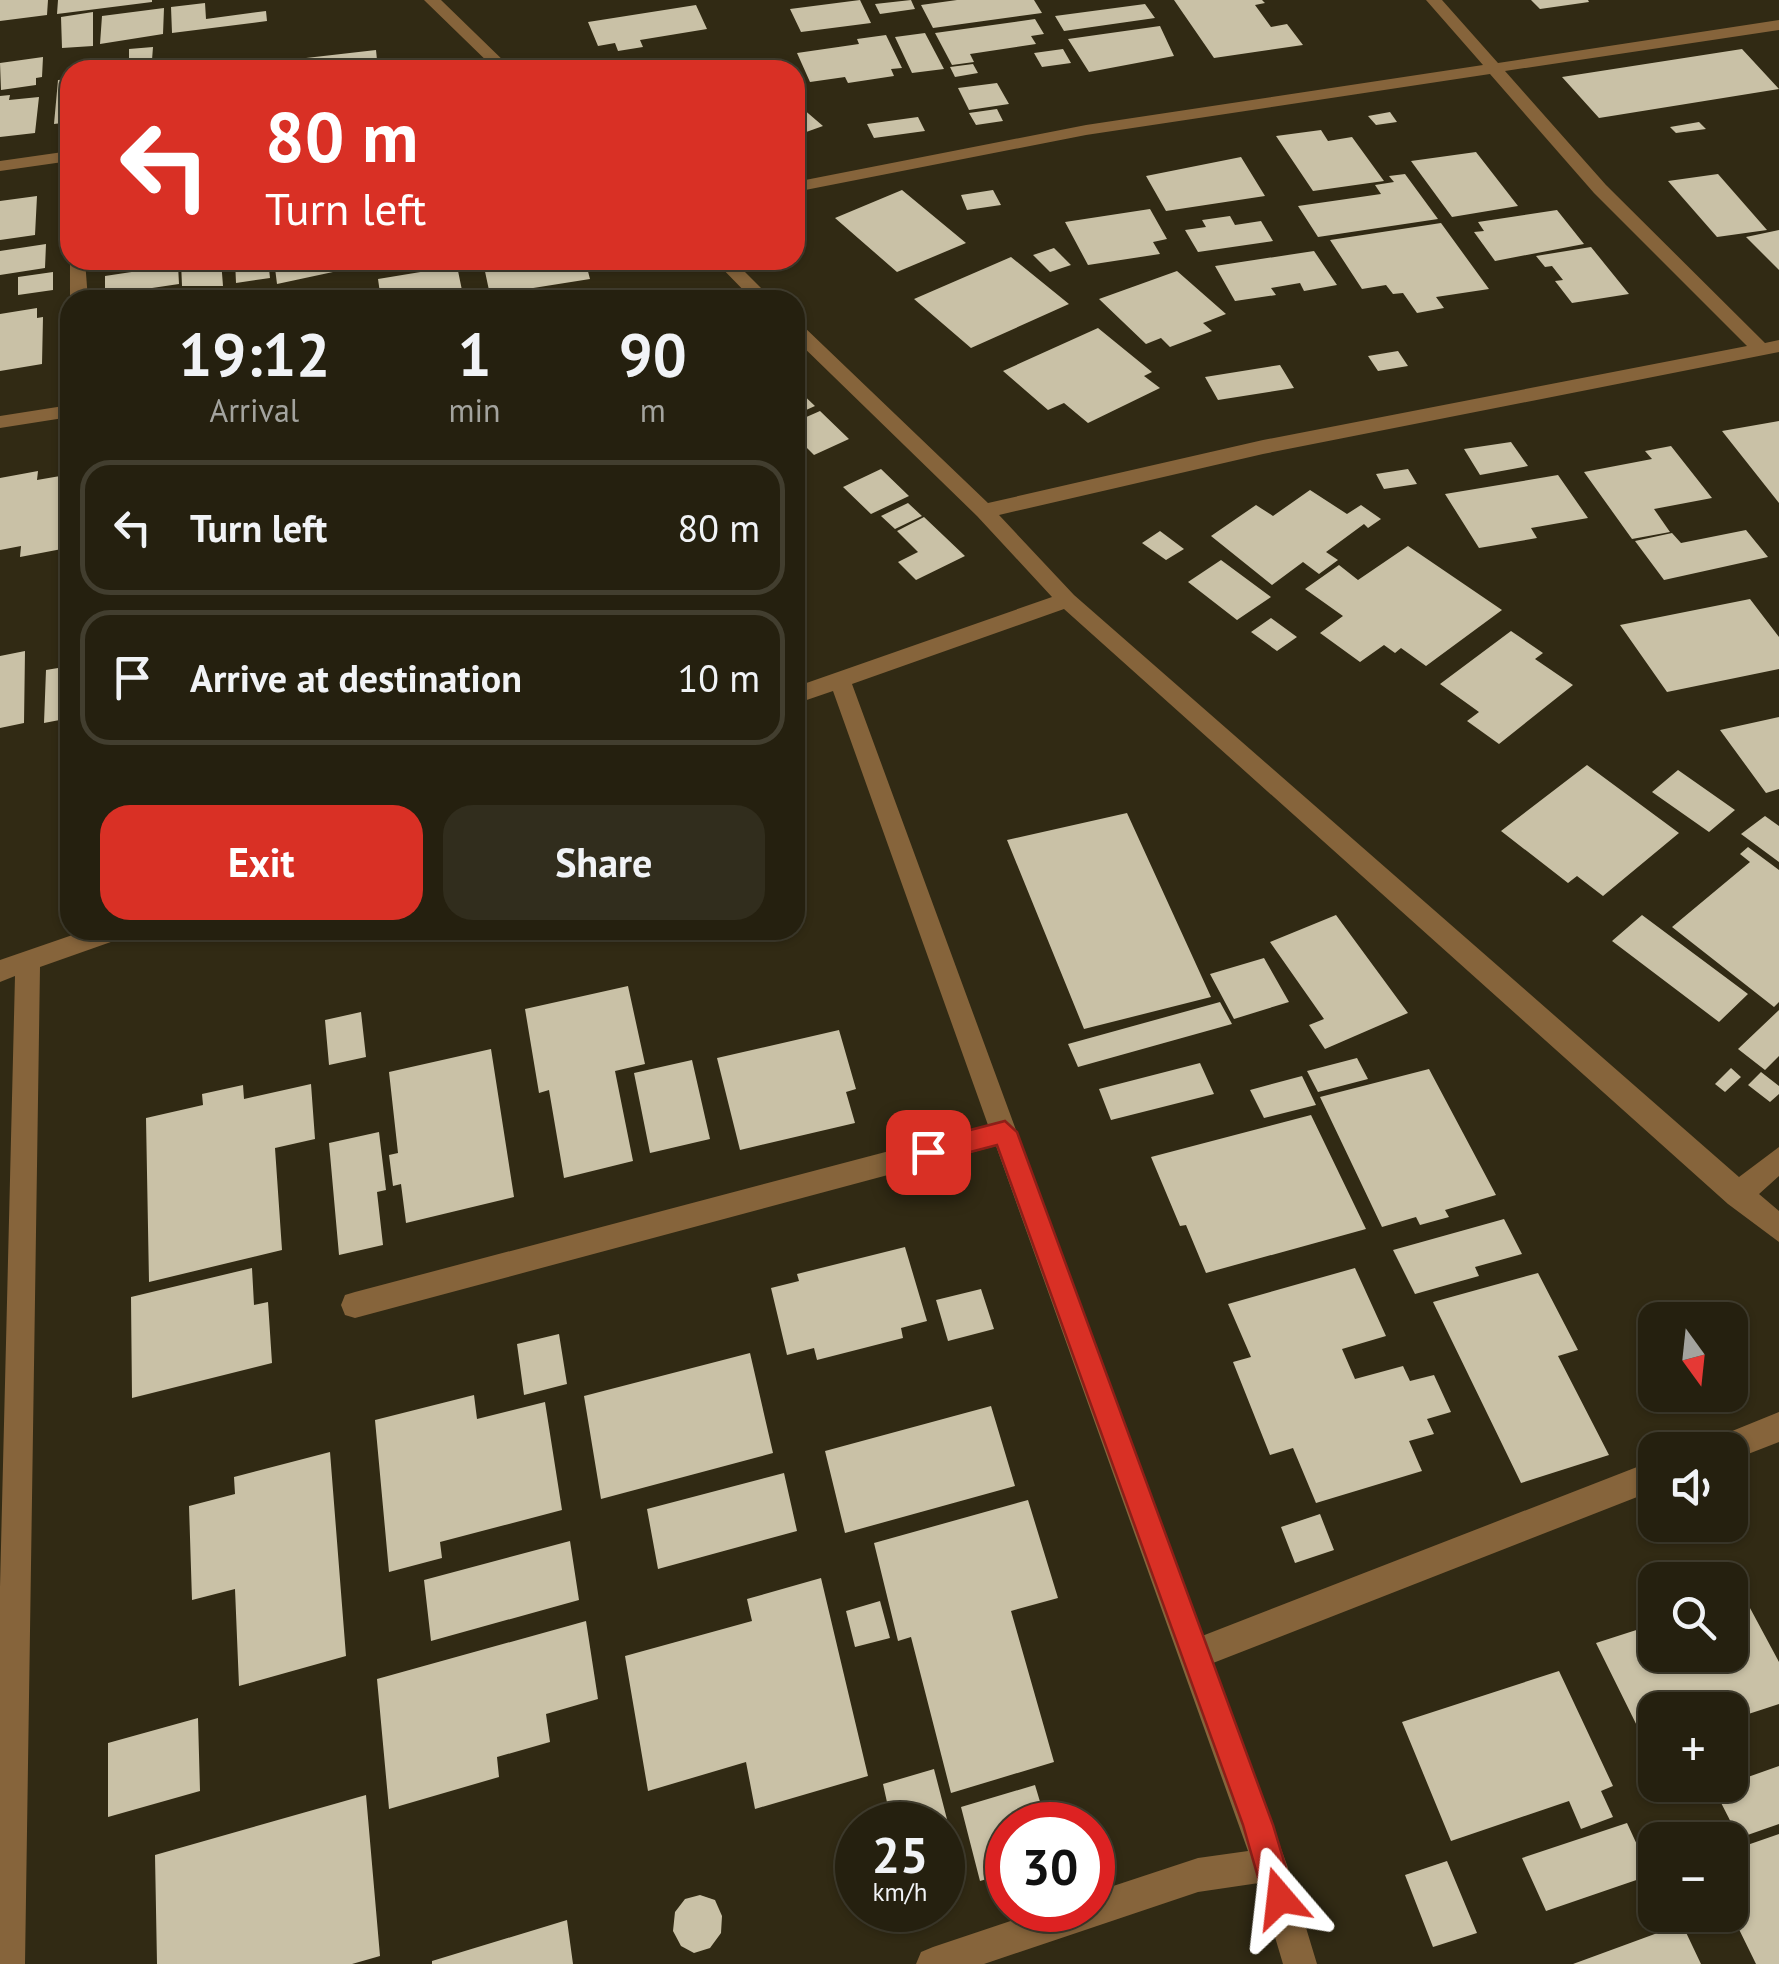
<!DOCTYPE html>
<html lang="en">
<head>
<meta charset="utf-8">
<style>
	:root { --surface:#25200f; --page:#312d1d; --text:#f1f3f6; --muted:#a3a39e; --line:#423e2f; --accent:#d93025 }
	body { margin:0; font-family:"PT Sans",sans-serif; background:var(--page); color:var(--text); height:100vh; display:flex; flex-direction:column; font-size:38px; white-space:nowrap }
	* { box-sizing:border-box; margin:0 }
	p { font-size:32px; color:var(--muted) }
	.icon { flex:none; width:55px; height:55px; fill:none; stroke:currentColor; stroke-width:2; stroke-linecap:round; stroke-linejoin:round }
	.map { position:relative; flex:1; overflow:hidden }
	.sheet { position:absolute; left:60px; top:290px; width:745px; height:650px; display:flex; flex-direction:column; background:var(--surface); border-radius:30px; box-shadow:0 2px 8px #0004,0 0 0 2px var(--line) }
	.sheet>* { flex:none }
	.top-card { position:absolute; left:60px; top:60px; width:745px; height:210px; border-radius:30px; box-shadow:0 2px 8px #0004,0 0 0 2px var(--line); background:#d93025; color:#fff; overflow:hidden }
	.needle { width:65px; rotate:165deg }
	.fabs { position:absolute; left:1638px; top:1302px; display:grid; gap:20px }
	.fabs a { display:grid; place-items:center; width:110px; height:110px; border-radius:20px; background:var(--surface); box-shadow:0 2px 8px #0004,0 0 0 2px var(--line); font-size:50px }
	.speed { position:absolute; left:835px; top:1802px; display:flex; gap:20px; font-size:50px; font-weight:700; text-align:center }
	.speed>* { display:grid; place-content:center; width:130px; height:130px; border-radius:50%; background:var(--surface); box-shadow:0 2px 8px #0004,0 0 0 2px var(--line); line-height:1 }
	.speed small { font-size:25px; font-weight:400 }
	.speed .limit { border:15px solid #d22; background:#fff; color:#111 }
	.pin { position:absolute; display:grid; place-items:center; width:85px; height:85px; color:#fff; margin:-42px; border-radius:20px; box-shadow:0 5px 15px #0006 }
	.me { position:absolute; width:110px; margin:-55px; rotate:343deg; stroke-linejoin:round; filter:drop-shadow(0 0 8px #0008) }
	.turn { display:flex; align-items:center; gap:35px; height:210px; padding:0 40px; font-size:45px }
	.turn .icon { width:130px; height:130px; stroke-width:2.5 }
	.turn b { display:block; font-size:70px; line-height:85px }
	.eta { display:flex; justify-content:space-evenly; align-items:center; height:170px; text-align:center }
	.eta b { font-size:60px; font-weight:700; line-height:70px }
	.button { display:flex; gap:20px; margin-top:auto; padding:20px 40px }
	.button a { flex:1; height:115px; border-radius:30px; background:var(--accent); color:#fff; font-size:40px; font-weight:700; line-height:115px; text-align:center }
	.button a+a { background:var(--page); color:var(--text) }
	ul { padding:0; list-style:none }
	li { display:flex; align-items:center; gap:30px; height:135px; margin:0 20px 15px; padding:0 20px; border:5px solid var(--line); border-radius:30px }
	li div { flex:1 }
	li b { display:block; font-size:38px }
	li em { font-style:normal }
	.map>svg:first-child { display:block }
</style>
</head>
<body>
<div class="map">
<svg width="1779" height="1964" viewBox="0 0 1779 1964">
	<rect width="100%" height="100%" fill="#312a14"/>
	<path fill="#c9c1a6" d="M 0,0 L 48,0 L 47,15 L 0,21 Z
		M 58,0 L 152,0 L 152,2 L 57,14 Z
		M 860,0 L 871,23 L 801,32 L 790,9 Z
		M 911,0 L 915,9 L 880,14 L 875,4 Z
		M 957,0 L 1034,0 L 1042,13 L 933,28 L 921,5 Z
		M 1174,0 L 1262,0 L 1265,3 L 1255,5 L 1271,27 L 1287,24 L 1303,45 L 1214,58 Z
		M 1531,0 L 1588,0 L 1589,2 L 1540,9 Z
		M 205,3 L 206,19 L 266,11 L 267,21 L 172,33 L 171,7 Z
		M 1145,4 L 1155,18 L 1064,31 L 1055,16 Z
		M 696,5 L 707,29 L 640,40 L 643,47 L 618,51 L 615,43 L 598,46 L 588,22 Z
		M 164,8 L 163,34 L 100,44 L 102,16 Z
		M 93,12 L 93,46 L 62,48 L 61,17 Z
		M 1035,19 L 1044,34 L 1031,36 L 1036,44 L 970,54 L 974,62 L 952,65 L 935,33 Z
		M 1160,26 L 1174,56 L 1089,72 L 1068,39 Z
		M 925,33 L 944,69 L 912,73 L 895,37 Z
		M 886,35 L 902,68 L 891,69 L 894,76 L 848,83 L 845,77 L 810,82 L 797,53 L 859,44 L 857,39 Z
		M 153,47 L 152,60 L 129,63 L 129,49 Z
		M 1063,49 L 1071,63 L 1042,67 L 1034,53 Z
		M 1742,49 L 1779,89 L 1599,118 L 1562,77 Z
		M 376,50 L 378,70 L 272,70 L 271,62 Z
		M 43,57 L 42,77 L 36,78 L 36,85 L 1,90 L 0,63 Z
		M 973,64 L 978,73 L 955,77 L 950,67 Z
		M 70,79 L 70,122 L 54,124 L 58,80 Z
		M 997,83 L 1009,104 L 969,110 L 958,88 Z
		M 10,95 L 9,100 L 39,97 L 35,133 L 0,137 L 0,96 Z
		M 795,102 L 823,126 L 795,136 Z
		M 997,109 L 1003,121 L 976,125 L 969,113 Z
		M 1390,112 L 1397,122 L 1376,125 L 1368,116 Z
		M 918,117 L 925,131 L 874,138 L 867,124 Z
		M 1699,122 L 1706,129 L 1676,133 L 1670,127 Z
		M 1321,130 L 1328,141 L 1352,137 L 1384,181 L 1313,191 L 1276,136 Z
		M 1476,152 L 1518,206 L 1452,217 L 1411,161 Z
		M 1241,157 L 1265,196 L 1166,211 L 1146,176 Z
		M 1405,174 L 1438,219 L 1318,237 L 1298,206 L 1381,194 L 1375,185 L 1394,182 L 1389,176 Z
		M 1718,174 L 1767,230 L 1717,237 L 1668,181 Z
		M 902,190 L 966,243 L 897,272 L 835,218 Z
		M 993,190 L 1001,205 L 967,210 L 961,195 Z
		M 37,196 L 35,235 L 0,240 L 0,201 Z
		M 1150,209 L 1167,239 L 1153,242 L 1160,254 L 1088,265 L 1065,222 Z
		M 1557,210 L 1584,244 L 1495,261 L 1474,232 L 1484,231 L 1478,222 Z
		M 1230,216 L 1235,225 L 1261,221 L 1273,241 L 1198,252 L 1185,230 L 1206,227 L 1202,220 Z
		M 1441,223 L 1489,289 L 1436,297 L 1444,308 L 1417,313 L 1403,293 L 1393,294 L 1386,285 L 1362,289 L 1330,240 Z
		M 1779,230 L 1779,270 L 1746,237 Z
		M 46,244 L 45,268 L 0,275 L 0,251 Z
		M 1591,247 L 1629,294 L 1572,303 L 1555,281 L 1563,280 L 1552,266 L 1545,267 L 1536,256 Z
		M 1054,248 L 1071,265 L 1050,272 L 1033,255 Z
		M 1314,251 L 1337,285 L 1304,291 L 1300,283 L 1271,288 L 1276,295 L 1235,301 L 1215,266 Z
		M 1011,257 L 1069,304 L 971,348 L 914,299 Z
		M 221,260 L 223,286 L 182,286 L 181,262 Z
		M 235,260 L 268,260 L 270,278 L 236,283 Z
		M 274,260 L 332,260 L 333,272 L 277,284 Z
		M 496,260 L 585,260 L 590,279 L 490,295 L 483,262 Z
		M 178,265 L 179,284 L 105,295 L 105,276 Z
		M 457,266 L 464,300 L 381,300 L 378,279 Z
		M 1177,271 L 1226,314 L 1203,323 L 1212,331 L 1170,347 L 1161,338 L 1146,344 L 1099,299 Z
		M 53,272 L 53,290 L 18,295 L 18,277 Z
		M 319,288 L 321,300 L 255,300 L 255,298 Z
		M 37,308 L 37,318 L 43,317 L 42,364 L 0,371 L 0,314 Z
		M 1098,328 L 1152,372 L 1144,376 L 1160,388 L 1088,423 L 1064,403 L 1048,410 L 1003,371 Z
		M 1398,351 L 1408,366 L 1378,371 L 1368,356 Z
		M 1280,365 L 1294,388 L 1218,400 L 1205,377 Z
		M 795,387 L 815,406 L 795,415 Z
		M 820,411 L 849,439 L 814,455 L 795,436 L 795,422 Z
		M 1779,421 L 1779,503 L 1722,431 Z
		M 1511,442 L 1528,466 L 1480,475 L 1464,449 Z
		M 1671,446 L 1712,498 L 1654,509 L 1670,532 L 1632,539 L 1584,472 L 1652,459 L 1645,451 Z
		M 881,469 L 909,496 L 871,514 L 843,487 Z
		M 1408,469 L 1417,484 L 1384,489 L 1376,474 Z
		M 38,471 L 37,480 L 66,475 L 67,548 L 20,557 L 21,546 L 0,550 L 0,478 Z
		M 1558,475 L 1588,518 L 1531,528 L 1537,538 L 1479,548 L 1445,494 Z
		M 1310,490 L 1347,514 L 1361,505 L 1381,519 L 1368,528 L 1364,524 L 1326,552 L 1338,560 L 1319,574 L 1303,562 L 1272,585 L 1211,536 L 1256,505 L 1273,516 Z
		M 908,503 L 922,516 L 895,529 L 881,516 Z
		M 924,517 L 965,556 L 916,580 L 898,562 L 918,552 L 897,531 Z
		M 1746,530 L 1768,557 L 1664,580 L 1635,541 L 1672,533 L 1681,543 Z
		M 1160,531 L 1184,549 L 1166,560 L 1142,543 Z
		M 1408,546 L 1502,610 L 1426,666 L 1401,648 L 1395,653 L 1384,645 L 1360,662 L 1320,633 L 1343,616 L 1305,589 L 1339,565 L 1358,580 Z
		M 1221,560 L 1271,597 L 1237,620 L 1188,582 Z
		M 1750,599 L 1779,637 L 1779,669 L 1667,692 L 1620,625 Z
		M 1271,618 L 1297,637 L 1277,651 L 1251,632 Z
		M 1511,631 L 1543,653 L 1535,659 L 1573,685 L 1499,744 L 1467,721 L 1479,712 L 1440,684 Z
		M 25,651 L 24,723 L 0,728 L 0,656 Z
		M 70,666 L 70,718 L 44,723 L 46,670 Z
		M 1779,717 L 1779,789 L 1766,793 L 1720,730 Z
		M 1587,765 L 1679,833 L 1603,896 L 1577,876 L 1568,883 L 1501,831 Z
		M 1678,770 L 1735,810 L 1709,832 L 1652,792 Z
		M 1127,813 L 1211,997 L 1084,1029 L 1007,840 Z
		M 1765,816 L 1779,826 L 1779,862 L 1741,834 Z
		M 1748,847 L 1779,870 L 1779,1002 L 1774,1007 L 1672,927 L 1750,862 L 1740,854 Z
		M 1336,915 L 1408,1013 L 1325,1049 L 1309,1025 L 1324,1019 L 1270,942 Z
		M 1642,915 L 1748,994 L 1719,1022 L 1612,941 Z
		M 1264,958 L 1289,1002 L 1234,1019 L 1210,974 Z
		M 628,986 L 645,1064 L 615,1071 L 633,1161 L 564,1178 L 549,1090 L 539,1093 L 525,1009 Z
		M 1220,1002 L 1232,1024 L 1078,1067 L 1068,1044 Z
		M 1779,1010 L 1779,1056 L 1765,1070 L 1738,1049 Z
		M 361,1012 L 366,1057 L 329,1065 L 325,1020 Z
		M 839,1030 L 856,1089 L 846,1092 L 855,1123 L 740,1150 L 717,1058 Z
		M 491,1049 L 514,1197 L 406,1223 L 401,1184 L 393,1186 L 389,1155 L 398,1153 L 389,1072 Z
		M 1357,1058 L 1368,1079 L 1318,1092 L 1307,1071 Z
		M 692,1060 L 710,1139 L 650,1153 L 634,1073 Z
		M 1200,1063 L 1214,1094 L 1111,1120 L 1099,1089 Z
		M 1731,1068 L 1741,1077 L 1725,1092 L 1715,1084 Z
		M 1429,1069 L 1496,1195 L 1445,1210 L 1449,1217 L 1420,1225 L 1416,1217 L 1382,1227 L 1320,1097 Z
		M 1761,1072 L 1779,1086 L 1779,1094 L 1770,1102 L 1748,1085 Z
		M 1302,1076 L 1316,1105 L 1264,1118 L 1250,1090 Z
		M 311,1084 L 315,1139 L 275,1148 L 282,1250 L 149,1282 L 146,1118 L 203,1105 L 202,1094 L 243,1085 L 244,1099 Z
		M 1311,1115 L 1366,1229 L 1206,1273 L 1186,1225 L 1180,1226 L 1151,1157 Z
		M 379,1132 L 386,1190 L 377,1192 L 383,1245 L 339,1255 L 329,1143 Z
		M 1504,1219 L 1522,1254 L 1475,1267 L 1479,1276 L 1415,1294 L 1393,1250 Z
		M 905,1247 L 927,1321 L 901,1328 L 903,1338 L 817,1360 L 814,1348 L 787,1355 L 771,1288 L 799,1281 L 797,1274 Z
		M 252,1268 L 254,1305 L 268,1302 L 272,1363 L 132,1398 L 131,1297 Z
		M 1355,1268 L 1386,1336 L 1342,1349 L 1355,1379 L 1403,1366 L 1410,1381 L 1434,1375 L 1451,1412 L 1427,1419 L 1434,1434 L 1409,1441 L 1422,1471 L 1316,1503 L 1293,1448 L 1270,1455 L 1233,1362 L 1251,1357 L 1228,1304 Z
		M 1538,1273 L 1578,1350 L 1558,1356 L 1609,1455 L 1521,1483 L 1433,1302 Z
		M 981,1289 L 994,1329 L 948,1341 L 936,1300 Z
		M 559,1334 L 567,1384 L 524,1395 L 517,1344 Z
		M 750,1353 L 773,1453 L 601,1499 L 584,1396 Z
		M 474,1395 L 477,1419 L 545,1402 L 562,1510 L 440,1542 L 442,1558 L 389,1572 L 375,1420 Z
		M 991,1406 L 1015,1486 L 845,1533 L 825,1451 Z
		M 330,1452 L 346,1656 L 239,1686 L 235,1589 L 192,1600 L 189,1506 L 235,1494 L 234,1477 Z
		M 784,1473 L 797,1531 L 658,1569 L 647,1509 Z
		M 1028,1500 L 1058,1598 L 1011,1611 L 1054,1762 L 951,1793 L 911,1637 L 898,1641 L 874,1543 Z
		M 1320,1514 L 1334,1550 L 1295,1563 L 1281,1527 Z
		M 570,1541 L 579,1600 L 431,1641 L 424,1580 Z
		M 821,1578 L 868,1776 L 755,1809 L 746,1762 L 648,1791 L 625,1656 L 752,1621 L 747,1599 Z
		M 1743,1595 L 1779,1662 L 1779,1704 L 1730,1720 L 1730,1710 L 1655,1710 L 1655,1746 L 1648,1748 L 1596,1643 L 1655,1624 L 1655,1655 L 1730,1655 L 1730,1599 Z
		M 880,1601 L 890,1638 L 855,1647 L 846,1611 Z
		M 586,1621 L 598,1699 L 546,1714 L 550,1742 L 497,1757 L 499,1777 L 389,1809 L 377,1679 Z
		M 1559,1671 L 1613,1786 L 1601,1791 L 1613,1817 L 1581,1829 L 1569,1801 L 1451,1841 L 1402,1722 Z
		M 198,1718 L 200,1791 L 108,1817 L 108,1743 Z
		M 1779,1766 L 1779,1824 L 1739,1838 L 1714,1789 Z
		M 934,1769 L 964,1885 L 942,1892 L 942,1825 L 892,1825 L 883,1784 Z
		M 1035,1785 L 1047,1825 L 1008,1825 L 1008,1873 L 980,1881 L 961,1807 Z
		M 366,1795 L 380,1956 L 352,1964 L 157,1964 L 155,1855 Z
		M 1627,1823 L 1651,1875 L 1546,1911 L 1522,1858 Z
		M 1779,1834 L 1779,1964 L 1756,1964 L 1730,1911 L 1730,1851 Z
		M 1447,1861 L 1477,1933 L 1433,1947 L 1405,1875 Z
		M 700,1895 L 715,1900 L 722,1916 L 721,1933 L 710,1948 L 694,1953 L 681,1946 L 673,1931 L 675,1912 L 685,1899 Z
		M 567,1920 L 573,1964 L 432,1964 L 432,1961 Z
		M 1682,1924 L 1701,1964 L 1573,1964 Z"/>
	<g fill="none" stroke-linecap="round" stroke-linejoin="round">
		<path fill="#86643b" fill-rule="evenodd" d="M 424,0 L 441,0 L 513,70 L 496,70 Z
			M 1426,0 L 1442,0 L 1498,63 L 1779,20 L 1779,30 L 1505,71 L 1606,185 L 1765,343 L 1779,340 L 1779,352 L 1263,454 L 999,515 L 1074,595 L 1739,1177 L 1779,1147 L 1779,1176 L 1759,1194 L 1779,1211 L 1779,1242 L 1728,1204 L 1064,609 L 852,684 L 1202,1636 L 1655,1460 L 1655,1490 L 1213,1663 L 1287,1865 L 1317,1964 L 1283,1964 L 1259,1883 L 1198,1892 L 984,1964 L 916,1964 L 921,1952 L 933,1947 L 1043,1910 L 1092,1910 L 1092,1893 L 1198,1858 L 1248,1851 L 996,1146 L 355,1318 L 345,1315 L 341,1305 L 345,1295 L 355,1292 L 988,1125 L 833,691 L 795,704 L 795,687 L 1052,597 L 977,516 L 795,339 L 795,323 L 802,325 L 988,503 L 1263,440 L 1747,346 L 1594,193 L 1490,74 L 1086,135 L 795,192 L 795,182 L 1086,125 L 1483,65 Z
			M 70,151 L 70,161 L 0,171 L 0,161 Z
			M 70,256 L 70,260 L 85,260 L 88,300 L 70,300 Z
			M 714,260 L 733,260 L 773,300 L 753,300 Z
			M 70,405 L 70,417 L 0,428 L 0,416 Z
			M 87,930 L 128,930 L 125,937 L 40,967 L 25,1964 L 0,1964 L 0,1587 L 15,976 L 0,982 L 0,960 Z
			M 1779,1412 L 1779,1442 L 1730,1461 L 1730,1450 L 1705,1450 L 1710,1440 Z"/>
	</g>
	<path fill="#d93025" stroke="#8d1f18" stroke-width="2.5" d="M 1005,1121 L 1017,1132 L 1273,1825 L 1295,1898 L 1291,1909 L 1280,1914 L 1269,1909 L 1264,1898 L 1243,1825 L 997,1145 L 928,1163 L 916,1152 L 928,1141 Z"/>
</svg>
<div class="fabs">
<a><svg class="needle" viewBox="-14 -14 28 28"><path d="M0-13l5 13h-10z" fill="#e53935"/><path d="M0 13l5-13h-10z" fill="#a3a39e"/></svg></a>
<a><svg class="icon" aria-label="sound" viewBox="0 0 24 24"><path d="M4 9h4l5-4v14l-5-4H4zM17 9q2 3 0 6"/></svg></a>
<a><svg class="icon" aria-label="search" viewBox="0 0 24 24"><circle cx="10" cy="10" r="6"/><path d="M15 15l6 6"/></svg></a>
<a>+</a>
<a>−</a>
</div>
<div class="speed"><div>25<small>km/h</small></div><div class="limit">30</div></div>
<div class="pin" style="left:928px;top:1152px;background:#d93025"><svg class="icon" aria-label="arrive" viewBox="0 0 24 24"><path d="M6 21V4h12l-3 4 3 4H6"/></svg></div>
<svg class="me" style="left:1280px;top:1898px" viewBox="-20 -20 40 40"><path d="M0-17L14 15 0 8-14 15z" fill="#d93025" stroke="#fff" stroke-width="4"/></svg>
<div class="top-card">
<div class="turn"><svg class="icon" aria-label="left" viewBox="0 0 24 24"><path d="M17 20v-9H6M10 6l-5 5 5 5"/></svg><div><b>80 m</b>Turn left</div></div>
</div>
<section class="sheet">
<div class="eta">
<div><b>19:12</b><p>Arrival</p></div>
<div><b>1</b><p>min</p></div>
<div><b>90</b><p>m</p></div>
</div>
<ul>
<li><svg class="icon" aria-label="left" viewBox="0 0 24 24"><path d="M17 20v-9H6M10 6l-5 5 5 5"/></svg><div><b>Turn left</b></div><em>80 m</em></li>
<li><svg class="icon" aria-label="arrive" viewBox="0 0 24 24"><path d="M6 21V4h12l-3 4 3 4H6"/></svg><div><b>Arrive at destination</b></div><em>10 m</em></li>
</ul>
<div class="button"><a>Exit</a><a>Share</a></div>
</section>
</div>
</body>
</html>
